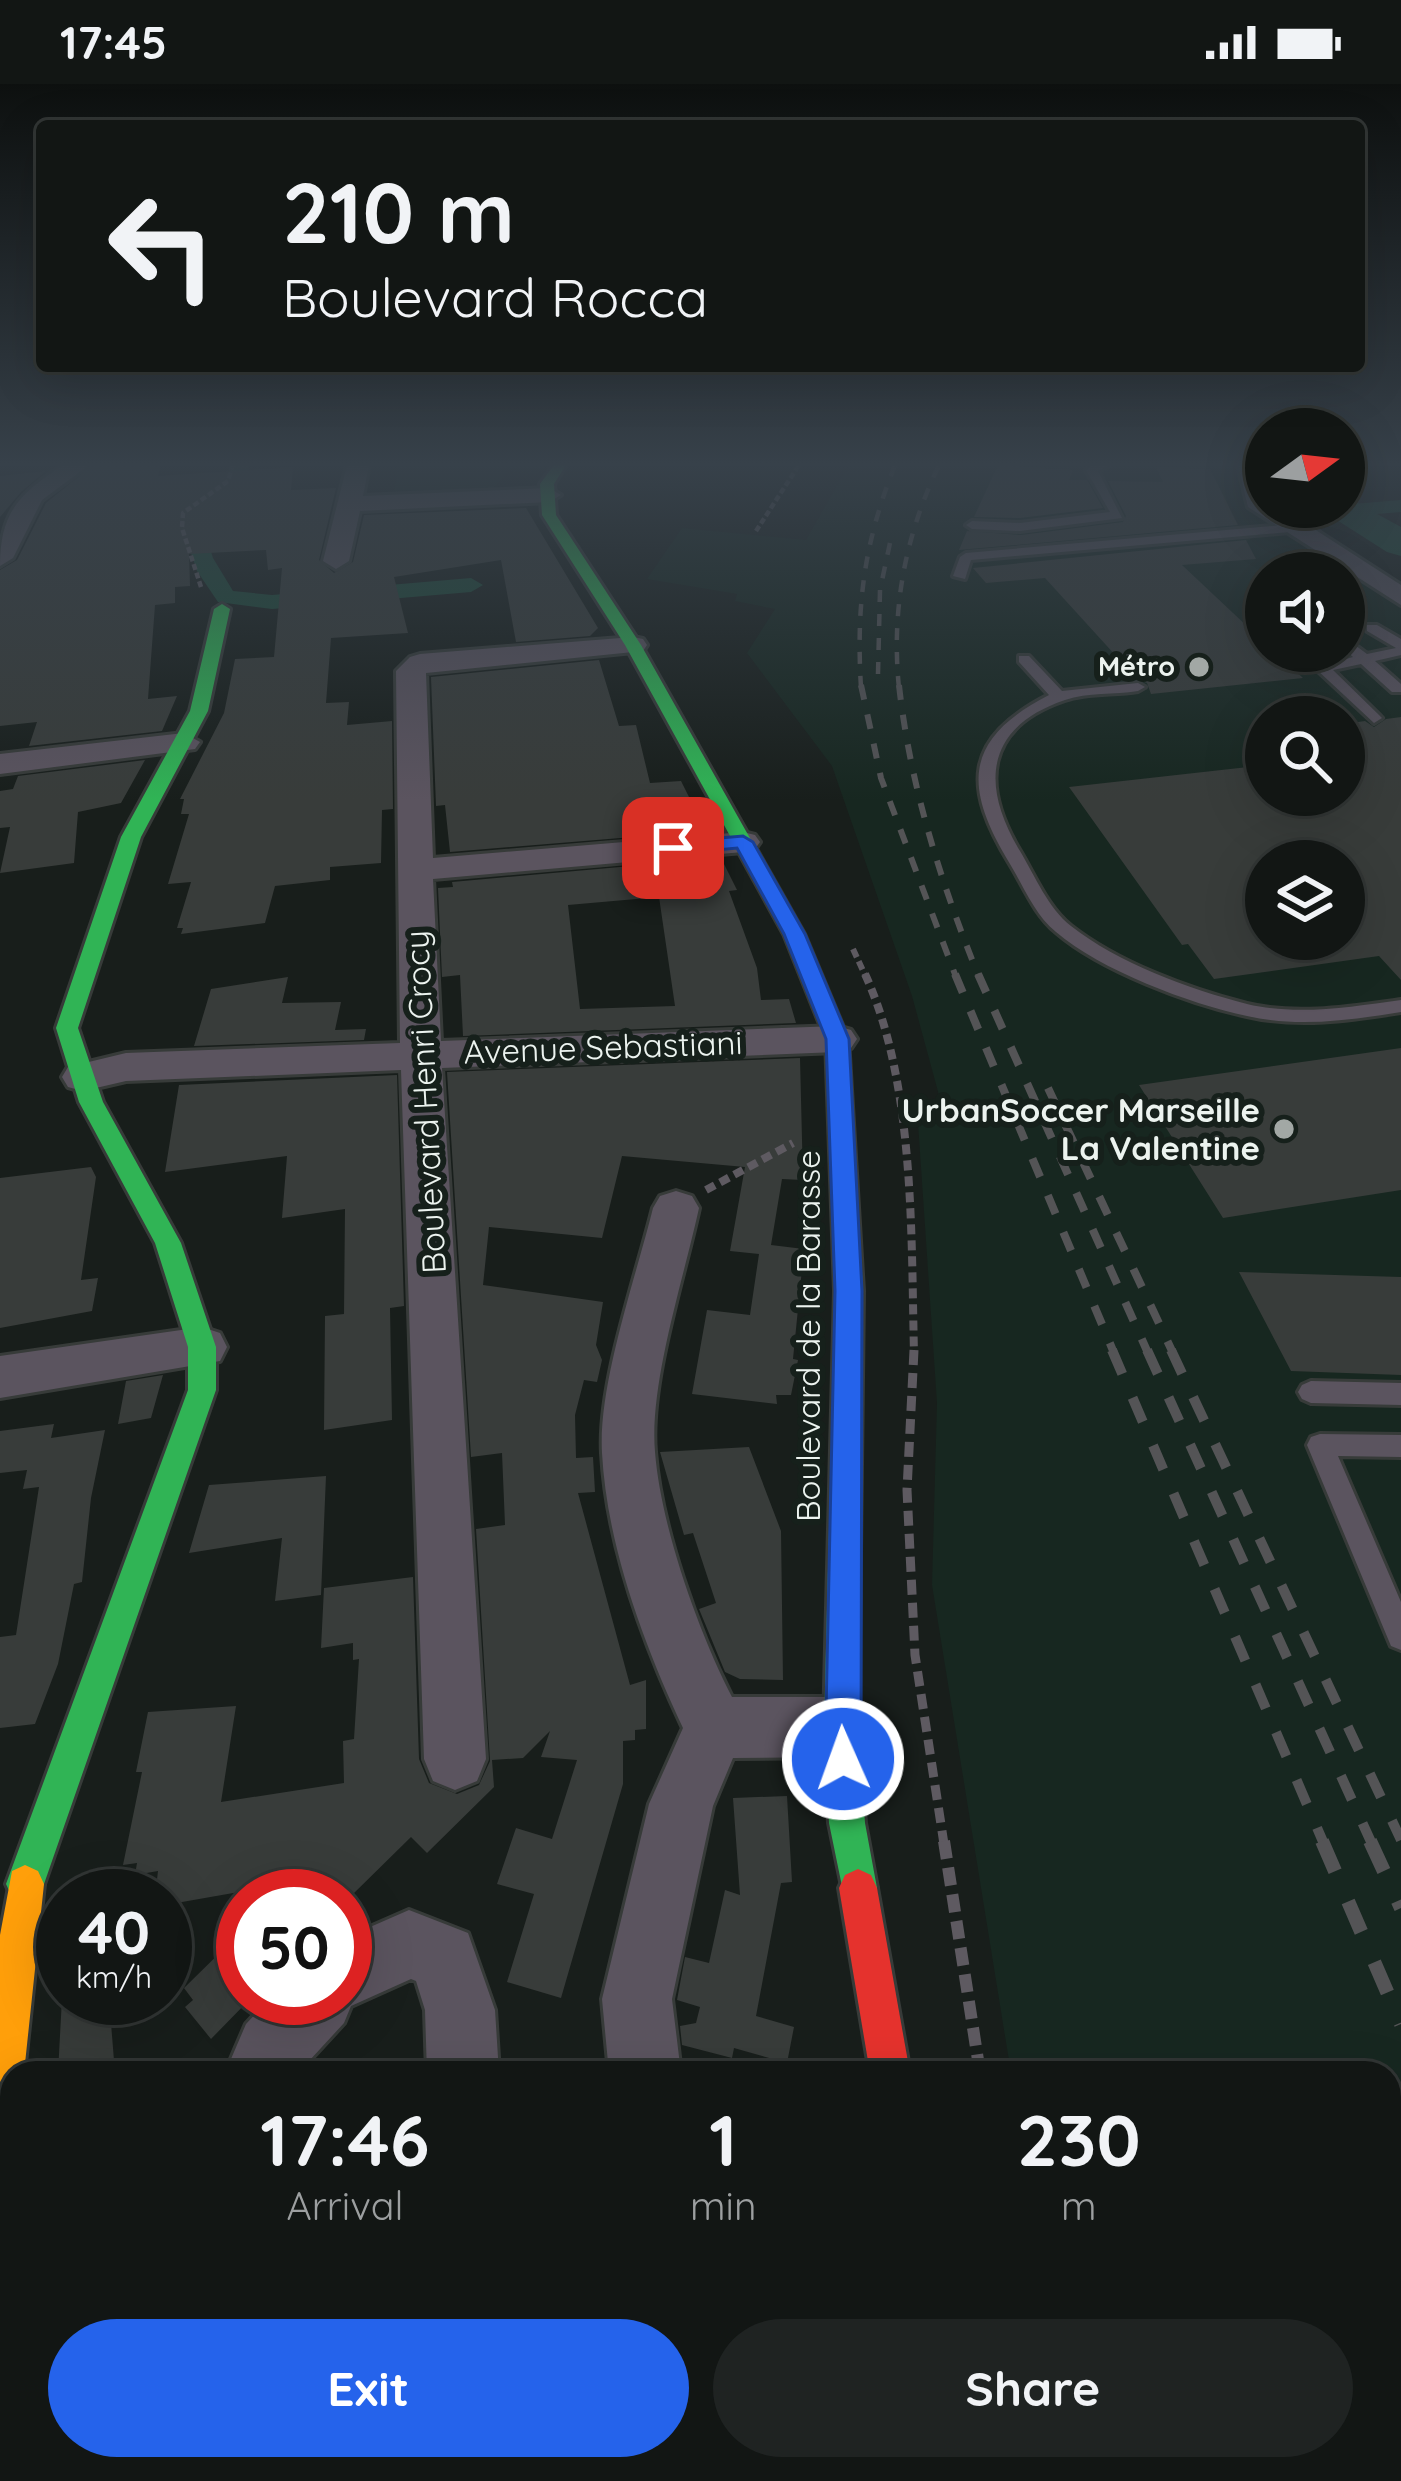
<!DOCTYPE html>
<html lang="en">
<head>
<meta charset="utf-8">
<style>
	:root { --surface:#121614; --page:#1f2322; --text:#f1f3f6; --muted:#9c9fa0; --line:#313534; --accent:#2563eb }
	body { margin:0; font-family:Quicksand,sans-serif; background:var(--page); color:var(--text); height:100vh; display:flex; flex-direction:column; font-size:45px; white-space:nowrap }
	* { box-sizing:border-box; margin:0 }
	p { font-size:39px; color:var(--muted) }
	.icon { flex:none; width:66px; height:66px; fill:none; stroke:currentColor; stroke-width:2; stroke-linecap:round; stroke-linejoin:round }
	.map { position:relative; flex:1; overflow:hidden }
	.side { position:absolute; left:0px; top:1977px; width:1401px; height:420px; display:flex; flex-direction:column; background:var(--surface); border-radius:36px 36px 0 0; box-shadow:0 12px 48px #0002,0 0 0 3px var(--line) }
	.side>* { flex:none }
	.banner { position:absolute; left:36px; top:36px; width:1329px; height:252px; border-radius:12px; box-shadow:0 12px 48px #0002,0 0 0 3px var(--line); background:#121614; color:var(--text); overflow:hidden }
	.needle { width:78px; rotate:75deg }
	.tools { position:absolute; left:1245px; top:324px; display:grid; gap:24px }
	.tools a { display:grid; place-items:center; width:120px; height:120px; border-radius:50%; background:var(--surface); box-shadow:0 12px 48px #0002,0 0 0 3px var(--line); font-size:60px }
	.speed { position:absolute; left:36px; top:1785px; display:flex; gap:24px; font-size:60px; font-weight:700; text-align:center }
	.speed>* { display:grid; place-content:center; width:156px; height:156px; border-radius:50%; background:var(--surface); box-shadow:0 12px 48px #0002,0 0 0 3px var(--line); line-height:1 }
	.speed small { font-size:30px; font-weight:400 }
	.speed .limit { border:18px solid #d22; background:#fff; color:#111 }
	.pin { position:absolute; display:grid; place-items:center; width:102px; height:102px; color:#fff; margin:-51px; border-radius:24px; box-shadow:0 6px 18px #0006 }
	.me { position:absolute; width:132px; margin:-66px; rotate:358deg; stroke-linejoin:round; filter:drop-shadow(0 0 9px #0008) }
	.turn { display:flex; align-items:center; gap:42px; height:252px; padding:0 48px; font-size:54px }
	.turn .icon { width:156px; height:156px; stroke-width:2.5 }
	.turn b { display:block; font-size:84px; line-height:102px }
	.eta { display:flex; justify-content:space-evenly; align-items:center; height:204px; text-align:center }
	.eta b { font-size:72px; font-weight:700; line-height:84px }
	.action { display:flex; gap:24px; margin-top:auto; padding:24px 48px }
	.action a { flex:1; height:138px; border-radius:72px; background:var(--accent); color:#fff; font-size:48px; font-weight:700; line-height:138px; text-align:center }
	.action a+a { background:var(--page); color:var(--text) }
	.status { display:flex; justify-content:space-between; align-items:center; height:84px; padding:0 60px; background:var(--surface); direction:ltr }
	.status svg { height:33px; fill:currentColor }
	.map>svg:first-child { display:block }
</style>
</head>
<body>
<div class="status"><b>17:45</b><svg viewBox="0 0 49 12"><path d="M0 12V9h3v3zM5 12V6h3v6zM10 12V3h3v9zM15 12V0h3v12zM26 1h20v11H26zM47 4h2v5h-2z"/></svg></div>
<div class="map">
<svg width="1401" height="2397" viewBox="0 0 1401 2397">
	<rect width="100%" height="100%" fill="#181e1b"/>
	<path fill="#172720" fill-rule="evenodd" d="M 399,381 L 544,381 L 538,390 L 508,387 L 488,410 L 393,413 Z
		M 849,381 L 1266,381 L 1266,423 L 1288,423 L 1295,435 L 1401,504 L 1401,2397 L 1136,2397 L 1130,2385 L 1389,2385 L 1389,1989 L 1011,1989 L 932,1501 L 937,1319 L 918,1039 L 946,1037 L 912,912 L 832,682 L 747,569 L 775,525 L 735,517 L 737,510 L 647,495 L 682,444 L 806,456 ZM 1266,489 L 1344,489 L 1344,567 L 1266,567 ZM 1266,633 L 1344,633 L 1344,711 L 1266,711 ZM 1266,777 L 1344,777 L 1344,855 L 1266,855 Z"/>
	<g fill="none" stroke-linecap="round" stroke-linejoin="round">
		<path fill="#1d4a38" fill-rule="evenodd" d="M 229,381 L 249,381 L 249,394 L 208,425 L 202,439 L 213,474 L 233,507 L 272,511 L 471,494 L 483,501 L 471,508 L 272,525 L 218,518 L 197,487 L 181,439 L 193,417 L 229,392 Z
			M 1401,416 L 1401,428 L 1304,436 L 1293,430 L 1304,424 Z"/>
		<path fill="#1d4a38" fill-rule="evenodd" d="M 1344,412 L 1401,443 L 1401,472 L 1387,468 L 1329,431 L 1323,423 L 1344,423 Z"/>
	</g>
	<path fill="#383c3a" fill-rule="evenodd" d="M 93,381 L 161,381 L 158,392 L 293,383 L 291,406 L 336,404 L 319,476 L 334,489 L 353,478 L 364,431 L 526,424 L 598,544 L 590,552 L 516,558 L 501,476 L 394,493 L 408,549 L 331,554 L 326,619 L 349,618 L 347,641 L 392,637 L 393,725 L 382,726 L 381,779 L 330,783 L 330,796 L 275,802 L 265,839 L 181,850 L 183,844 L 177,844 L 191,798 L 168,800 L 189,730 L 181,730 L 184,715 L 180,715 L 224,629 L 235,575 L 274,573 L 282,484 L 268,486 L 266,466 L 189,470 L 190,502 L 175,503 L 175,519 L 155,521 L 148,615 L 177,612 L 162,647 L 29,662 L 37,638 L 0,642 L 0,486 L 17,476 L 46,419 Z
		M 998,381 L 1073,386 L 1069,396 L 1087,396 L 1103,424 L 1020,434 L 974,433 Z
		M 1156,383 L 1210,385 L 1238,441 L 959,466 L 967,447 L 1021,451 L 1123,438 L 1126,432 L 1108,397 L 1163,398 Z
		M 46,387 L 21,408 L 0,433 L 0,392 Z
		M 1246,456 L 1256,475 L 1182,481 L 1266,560 L 1266,567 L 1274,567 L 1303,594 L 1151,610 L 1147,599 L 1137,595 L 1045,494 L 986,499 L 973,484 Z
		M 599,576 L 619,642 L 636,641 L 650,699 L 681,697 L 706,747 L 450,768 L 445,721 L 436,722 L 431,593 Z
		M 1401,633 L 1401,896 L 1379,872 L 1214,895 L 1188,860 L 1182,861 L 1069,703 L 1266,681 L 1266,711 L 1344,711 L 1344,640 L 1365,637 L 1374,643 L 1386,635 ZM 1266,777 L 1344,777 L 1344,855 L 1266,855 Z
		M 145,676 L 121,719 L 78,728 L 74,779 L 0,789 L 10,743 L 0,744 L 0,707 L 13,705 L 18,692 Z
		M 721,774 L 737,806 L 729,807 L 757,884 L 761,916 L 789,915 L 796,939 L 463,952 L 460,891 L 442,893 L 438,804 L 453,803 L 452,798 ZM 659,813 L 675,922 L 580,925 L 568,821 Z
		M 288,893 L 282,919 L 341,918 L 335,946 L 366,945 L 364,956 L 194,962 L 211,905 Z
		M 1401,964 L 1401,1106 L 1223,1134 L 1139,1001 Z
		M 800,974 L 803,1096 L 782,1095 L 771,1161 L 804,1165 L 793,1275 L 798,1276 L 791,1311 L 776,1311 L 777,1320 L 692,1310 L 707,1226 L 750,1231 L 759,1170 L 730,1167 L 745,1083 L 622,1072 L 602,1154 L 489,1143 L 483,1201 L 603,1218 L 596,1261 L 602,1276 L 597,1298 L 584,1296 L 575,1331 L 576,1374 L 593,1373 L 595,1408 L 578,1409 L 630,1601 L 646,1596 L 646,1645 L 635,1646 L 635,1656 L 623,1657 L 623,1700 L 561,1914 L 507,1898 L 534,1810 L 497,1800 L 516,1744 L 552,1755 L 577,1676 L 541,1673 L 550,1647 L 523,1674 L 492,1676 L 494,1703 L 427,1769 L 411,1753 L 351,1812 L 278,1812 L 291,1799 L 165,1821 L 165,1812 L 155,1812 L 158,1787 L 135,1791 L 137,1779 L 123,1781 L 142,1688 L 136,1688 L 148,1628 L 236,1622 L 221,1718 L 344,1699 L 343,1657 L 354,1655 L 359,1575 L 353,1576 L 353,1559 L 321,1564 L 324,1504 L 413,1493 L 419,1675 L 429,1699 L 457,1710 L 479,1701 L 490,1677 L 476,1445 L 505,1441 L 502,1369 L 471,1373 L 447,988 Z
		M 397,991 L 404,1222 L 390,1224 L 392,1336 L 324,1346 L 325,1232 L 344,1230 L 345,1125 L 282,1134 L 287,1072 L 165,1088 L 179,1001 Z
		M 91,1083 L 96,1093 L 81,1196 L 98,1194 L 92,1227 L 0,1244 L 0,1094 Z
		M 1239,1188 L 1401,1193 L 1401,1291 L 1291,1287 Z
		M 163,1291 L 151,1334 L 118,1340 L 126,1297 Z
		M 54,1340 L 51,1354 L 105,1346 L 91,1414 L 82,1498 L 74,1500 L 58,1580 L 35,1640 L 0,1644 L 0,1553 L 16,1551 L 39,1403 L 23,1405 L 27,1386 L 0,1389 L 0,1347 Z
		M 749,1363 L 781,1447 L 783,1596 L 740,1595 L 725,1588 L 699,1525 L 716,1519 L 693,1449 L 684,1451 L 660,1368 Z
		M 326,1392 L 321,1511 L 275,1517 L 282,1454 L 189,1469 L 209,1401 Z
		M 787,1712 L 792,1798 L 781,1799 L 756,1932 L 794,1943 L 787,1979 L 734,1964 L 732,1974 L 682,1961 L 680,1942 L 696,1939 L 700,1923 L 677,1916 L 685,1873 L 709,1879 L 725,1806 L 740,1811 L 733,1714 Z
		M 243,1846 L 243,1914 L 251,1914 L 211,1955 L 185,1923 L 193,1916 L 184,1904 Z
		M 62,1914 L 109,1914 L 115,1989 L 58,1989 Z"/>
	<g fill="none" stroke-linecap="round" stroke-linejoin="round">
		<g stroke="#373b39" stroke-width="6">
			<path id="lane" d="M 1093,381 L 1109,381 L 1098,387 L 1122,434 L 1020,447 L 972,445 L 966,441 L 972,437 L 1020,439 L 1110,428 L 1086,386 Z
				M 1296,440 L 1300,447 L 971,476 L 965,495 L 953,492 L 960,473 L 966,469 Z
				M 1367,541 L 1377,541 L 1401,555 L 1401,571 L 1375,577 L 1401,600 L 1401,608 L 1392,608 L 1361,580 L 1333,586 L 1379,631 L 1382,634 L 1374,639 L 1315,584 L 1353,573 L 1344,565 L 1344,553 L 1367,570 L 1396,564 L 1367,547 Z
				M 1019,572 L 1029,572 L 1062,607 L 1138,599 L 1145,603 L 1138,607 C 1114,611 1088,608 1065,616 C 985,643 980,701 1020,767 C 1035,792 1048,824 1071,842 C 1118,879 1189,905 1247,920 C 1297,932 1350,923 1401,916 L 1401,928 C 1350,936 1298,944 1247,932 C 1190,920 1100,886 1056,848 C 1035,831 1024,803 1010,780 C 963,703 963,655 1049,611 L 1019,578 Z
				M 1311,1297 L 1401,1299 L 1401,1321 L 1311,1319 L 1302,1315 L 1298,1308 L 1302,1301 Z
				M 1320,1350 L 1401,1351 L 1401,1373 L 1338,1372 L 1401,1518 L 1401,1566 L 1391,1562 L 1307,1361 L 1311,1353 Z"/>
		</g>
		<g stroke="#373b39" stroke-width="6">
			<path id="street" d="M 63,381 L 89,381 L 42,416 L 13,474 L 0,482 C 0,427 20,410 63,381 Z
				M 347,381 L 369,381 L 363,412 L 549,404 L 561,411 L 549,418 L 360,427 L 349,477 L 336,485 L 323,477 Z
				M 1238,381 L 1260,381 L 1266,423 L 1280,423 L 1401,501 L 1401,521 L 1248,423 Z
				M 633,553 L 643,555 L 647,561 L 643,567 L 426,589 L 433,774 L 743,748 L 755,751 L 760,758 L 755,765 L 743,768 L 433,795 L 441,957 L 837,942 L 851,946 L 857,955 L 851,964 L 837,968 L 442,984 L 486,1675 L 477,1697 L 455,1706 L 433,1697 L 424,1675 L 401,986 L 126,997 L 83,1007 L 68,1003 L 62,993 L 68,983 L 126,969 L 400,959 L 396,587 L 410,573 L 420,570 Z
				M 184,649 L 200,658 L 195,665 L 0,690 L 0,670 Z
				M 676,1107 L 692,1112 L 699,1124 C 684,1194 649,1299 655,1368 C 661,1443 698,1547 732,1613 L 841,1613 L 863,1621 L 872,1643 L 863,1665 L 841,1673 L 733,1674 L 713,1722 L 672,1915 L 681,1989 L 609,1989 L 602,1915 L 649,1720 L 683,1644 C 644,1561 607,1462 602,1369 C 598,1300 636,1193 653,1124 L 660,1112 Z
				M 202,1243 L 220,1249 L 227,1263 L 220,1277 L 0,1314 L 0,1272 Z
				M 409,1826 L 468,1849 L 495,1926 L 499,1989 L 427,1989 L 425,1926 L 416,1897 L 411,1895 L 351,1922 L 344,1939 L 298,1989 L 225,1989 L 246,1940 L 270,1914 L 345,1914 L 345,1854 Z
				M 234,2385 L 330,2385 L 335,2397 L 239,2397 Z
				M 400,2385 L 551,2385 L 546,2397 L 395,2397 Z"/>
		</g>
		<g stroke="#373b39" stroke-width="6">
			<path id="fast" d="M 554,381 L 566,381 L 554,400 L 556,431 L 641,561 L 804,850 L 848,955 L 863,1207 L 858,1643 L 865,1739 L 877,1804 L 871,1817 L 858,1823 L 845,1817 L 829,1739 L 824,1643 L 835,1207 L 826,955 L 784,850 L 625,561 L 542,431 L 540,400 Z
				M 222,520 L 230,525 L 208,627 L 141,753 L 78,944 L 103,1018 L 181,1159 L 216,1263 L 216,1306 L 44,1800 L 38,1813 L 25,1819 L 12,1813 L 6,1800 L 188,1306 L 188,1263 L 155,1159 L 79,1018 L 56,944 L 121,753 L 190,627 L 214,525 Z
				M 933,2385 L 981,2385 L 983,2397 L 935,2397 Z"/>
		</g>
		<g stroke="#373b39" stroke-width="6">
			<path id="slow" d="M 25,1781 L 38,1787 L 44,1800 L 24,1989 L 12,1989 L 12,2385 L 18,2385 L 0,2395 L 0,1851 L 12,1787 Z"/>
		</g>
		<g stroke="#373b39" stroke-width="6">
			<path id="jam" d="M 858,1785 L 871,1791 L 877,1804 L 910,1989 L 870,1989 L 839,1804 L 845,1791 Z"/>
		</g>
		<path stroke="#5e5a61" stroke-width="4.5" stroke-dasharray="6 3" stroke-linecap="butt" d="M 756,447 L 799,381
			M 201,503 L 182,444 L 183,429 L 228,397 L 233,381"/>
		<path stroke="#5e5a61" stroke-width="6" stroke-dasharray="9 4.5" stroke-linecap="butt" d="M 853,865 L 866,893"/>
		<path stroke="#5e5a61" stroke-width="8" stroke-dasharray="10 6" stroke-linecap="butt" d="M 865,890 C 915,999 911,1150 914,1269
			M 706,1106 L 793,1059"/>
		<path stroke="#5e5a61" stroke-width="9" stroke-dasharray="15 8" stroke-linecap="butt" d="M 914,1266 L 907,1406 L 915,1571 L 944,1760"/>
		<path stroke="#5e5a61" stroke-width="12" stroke-dasharray="18 9" stroke-linecap="butt" d="M 944,1757 L 980,1989
			M 1051,2385 L 1053,2397"/>
		<use href="#lane" fill="#5b545f" fill-rule="evenodd"/>
		<use href="#street" fill="#5b545f" fill-rule="evenodd"/>
		<use href="#fast" fill="#30b455" fill-rule="evenodd"/>
		<use href="#slow" fill="#ff9f0a" fill-rule="evenodd"/>
		<use href="#jam" fill="#e5322d" fill-rule="evenodd"/>
		<path stroke="#545456" stroke-width="4.5" stroke-dasharray="12 12" stroke-linecap="butt" d="M 878,590 L 880,506 L 890,459
			M 861,604 C 856,521 864,459 895,381
			M 899,604 C 891,526 905,452 939,381"/>
		<path stroke="#545456" stroke-width="6" stroke-dasharray="15 15" stroke-linecap="butt" d="M 861,601 L 881,694 L 956,893
			M 899,601 C 910,702 941,799 979,893"/>
		<path stroke="#545456" stroke-width="8" stroke-dasharray="20 20" stroke-linecap="butt" d="M 955,890 L 1114,1269
			M 978,890 L 1148,1269
			M 1048,1004 L 1173,1269"/>
		<path stroke="#545456" stroke-width="10" stroke-dasharray="26 26" stroke-linecap="butt" d="M 1112,1266 L 1324,1760
			M 1147,1266 L 1372,1760
			M 1171,1266 L 1401,1756"/>
		<path stroke="#545456" stroke-width="14" stroke-dasharray="33 33" stroke-linecap="butt" d="M 1322,1757 L 1401,1940
			M 1370,1757 L 1401,1824"/>
	</g>
	<linearGradient id="sky" x2="0" y2="1"><stop stop-color="#0d100f"/><stop offset="0.53" stop-color="#37414a"/><stop offset="1" stop-color="#37414a" stop-opacity="0"/></linearGradient>
	<rect width="1401" height="717" fill="url(#sky)"/>
	<path fill="#2563eb" stroke="#184099" stroke-width="3" d="M 743,752 L 753,758 L 805,850 L 849,955 L 862,1207 L 861,1675 L 856,1688 L 843,1693 L 831,1688 L 825,1675 L 835,1207 L 826,955 L 784,850 L 737,764 L 673,770 L 663,764 L 673,758 Z"/>
	<g fill="#a2a8a5" stroke="#16201b" stroke-width="4.5">
		<circle cx="1199" cy="583" r="12"/>
		<circle cx="1284" cy="1045" r="12"/>
	</g>
	<g text-anchor="middle" stroke-width="12" stroke-linejoin="round" paint-order="stroke">
		<g font-size="27" font-weight="bold" fill="#ecf3ef" stroke="#16201b" text-anchor="end">
			<text x="1175" y="592">Métro</text>
		</g>
		<g font-size="33" fill="#ecf3ef" stroke="#16201b">
			<text transform="translate(603 963) rotate(-2)" y="12">Avenue Sebastiani</text>
			<text transform="translate(425 1018) rotate(-93)" y="12">Boulevard Henri Crocy</text>
			<text transform="translate(808 1252) rotate(-90)" y="12">Boulevard de la Barasse</text>
		</g>
		<g font-size="33" font-weight="bold" fill="#ecf3ef" stroke="#16201b" text-anchor="end">
			<text x="1260" y="1038">UrbanSoccer Marseille<tspan x="1260" dy="38">La Valentine</tspan></text>
		</g>
	</g>
</svg>
<div class="tools">
<a><svg class="needle" viewBox="-14 -14 28 28"><path d="M0-13l5 13h-10z" fill="#e53935"/><path d="M0 13l5-13h-10z" fill="#9c9fa0"/></svg></a>
<a><svg class="icon" aria-label="sound" viewBox="0 0 24 24"><path d="M4 9h4l5-4v14l-5-4H4zM17 9q2 3 0 6"/></svg></a>
<a><svg class="icon" aria-label="search" viewBox="0 0 24 24"><circle cx="10" cy="10" r="6"/><path d="M15 15l6 6"/></svg></a>
<a><svg class="icon" aria-label="layers" viewBox="0 0 24 24"><path d="M12 4l9 5-9 5-9-5zM3 14l9 5 9-5"/></svg></a>
</div>
<div class="speed"><div>40<small>km/h</small></div><div class="limit">50</div></div>
<div class="pin" style="left:673px;top:764px;background:#d93025"><svg class="icon" aria-label="arrive" viewBox="0 0 24 24"><path d="M6 21V4h12l-3 4 3 4H6"/></svg></div>
<svg class="me" style="left:843px;top:1675px" viewBox="-20 -20 40 40"><circle r="17" fill="#2563eb" stroke="#fff" stroke-width="3"/><path d="M0-11L8 9 0 5-8 9z" fill="#fff"/></svg>
<div class="banner">
<div class="turn"><svg class="icon" aria-label="left" viewBox="0 0 24 24"><path d="M17 20v-9H6M10 6l-5 5 5 5"/></svg><div><b>210 m</b>Boulevard Rocca</div></div>
</div>
<section class="side">
<div class="eta">
<div><b>17:46</b><p>Arrival</p></div>
<div><b>1</b><p>min</p></div>
<div><b>230</b><p>m</p></div>
</div>
<div class="action"><a>Exit</a><a>Share</a></div>
</section>
</div>
</body>
</html>
